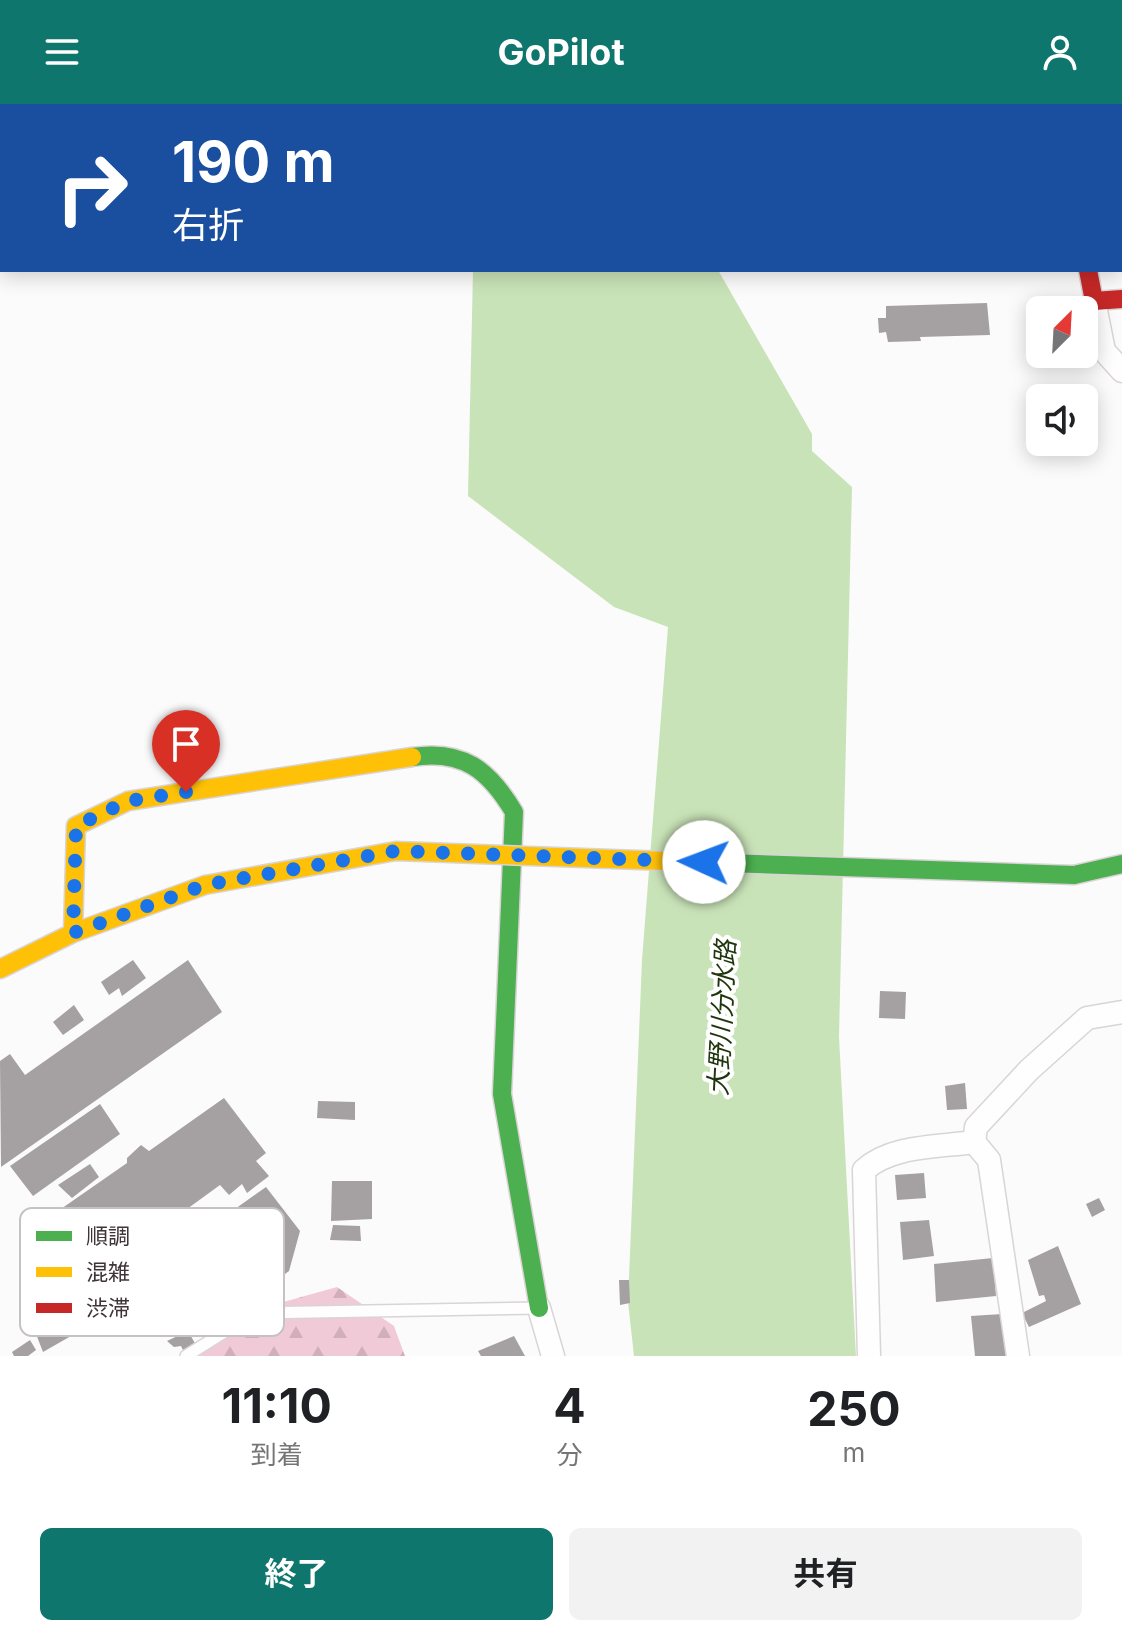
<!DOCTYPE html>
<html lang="ja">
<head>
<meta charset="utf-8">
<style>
	:root { --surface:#fff; --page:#f2f2f2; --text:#202124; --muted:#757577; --accent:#0f766e }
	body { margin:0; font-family:Inter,"Noto Sans JP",sans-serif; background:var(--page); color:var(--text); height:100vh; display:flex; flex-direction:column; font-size:30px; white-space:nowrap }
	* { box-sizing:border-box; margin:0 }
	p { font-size:26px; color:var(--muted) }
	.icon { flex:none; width:44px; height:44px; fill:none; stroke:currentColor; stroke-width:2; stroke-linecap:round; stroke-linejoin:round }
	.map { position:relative; height:1252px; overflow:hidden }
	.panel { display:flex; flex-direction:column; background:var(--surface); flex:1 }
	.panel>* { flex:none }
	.hud { position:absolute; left:0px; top:0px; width:1122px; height:168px; box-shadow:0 4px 20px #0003; background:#1a4fa0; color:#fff; overflow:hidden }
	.needle { width:52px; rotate:24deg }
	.tools { position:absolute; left:1026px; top:192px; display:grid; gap:16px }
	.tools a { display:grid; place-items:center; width:72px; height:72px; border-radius:12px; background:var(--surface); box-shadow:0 4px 20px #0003; font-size:40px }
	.pin { position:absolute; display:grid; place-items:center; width:68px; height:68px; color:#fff; margin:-82px -34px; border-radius:50% 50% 50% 0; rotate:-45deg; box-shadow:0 0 8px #0007 }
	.pin .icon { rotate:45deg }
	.me { position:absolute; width:88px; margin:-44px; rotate:272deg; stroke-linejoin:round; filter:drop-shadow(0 0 6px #0008) }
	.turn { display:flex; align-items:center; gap:28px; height:168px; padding:0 40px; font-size:36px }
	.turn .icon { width:104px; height:104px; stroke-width:2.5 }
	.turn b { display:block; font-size:56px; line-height:68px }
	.eta { display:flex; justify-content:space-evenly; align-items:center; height:136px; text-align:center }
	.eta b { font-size:48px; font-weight:700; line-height:56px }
	.cta { display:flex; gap:16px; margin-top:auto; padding:16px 40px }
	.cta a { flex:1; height:92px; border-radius:12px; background:var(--accent); color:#fff; font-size:32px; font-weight:700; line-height:92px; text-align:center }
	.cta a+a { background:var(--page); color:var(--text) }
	header { display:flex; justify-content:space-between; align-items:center; height:104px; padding:0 40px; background:var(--accent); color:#fff; font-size:36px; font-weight:700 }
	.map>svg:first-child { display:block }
</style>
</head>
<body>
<header><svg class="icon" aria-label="menu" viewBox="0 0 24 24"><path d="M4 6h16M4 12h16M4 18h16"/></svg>GoPilot<svg class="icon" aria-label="person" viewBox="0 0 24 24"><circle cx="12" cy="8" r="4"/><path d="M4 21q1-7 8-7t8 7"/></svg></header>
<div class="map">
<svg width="1122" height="1252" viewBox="0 0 1122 1252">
	<defs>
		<pattern id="forest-firs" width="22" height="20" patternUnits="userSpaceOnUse" patternTransform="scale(2)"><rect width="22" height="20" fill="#f1cad8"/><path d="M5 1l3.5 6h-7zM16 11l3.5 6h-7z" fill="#d0aeba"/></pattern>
	</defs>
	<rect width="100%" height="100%" fill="#fbfbfb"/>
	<path fill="url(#forest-firs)" d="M 337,1183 L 394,1222 L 405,1252 L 199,1252 L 244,1209 Z"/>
	<path fill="#c9e3b8" d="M 473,166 L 718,166 L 812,330 L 812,347 L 852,383 L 839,933 L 856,1252 L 634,1252 L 628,1198 L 642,856 L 668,523 L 614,503 L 468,392 Z"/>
	<path fill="#a5a0a2" d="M 987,199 L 990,231 L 920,233 L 921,237 L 888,238 L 886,228 L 879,229 L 878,214 L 886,214 L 886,202 Z
		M 133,856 L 146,874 L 122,892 L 119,884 L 109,891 L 101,878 Z
		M 188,856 L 222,908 L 1,1063 L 0,957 L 10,950 L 25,971 Z
		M 880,887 L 906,888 L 905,915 L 879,914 Z
		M 74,901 L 84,916 L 63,931 L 53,918 Z
		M 965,979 L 967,1005 L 947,1006 L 945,982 Z
		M 224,994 L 266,1049 L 256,1057 L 269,1072 L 247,1089 L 242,1080 L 229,1091 L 220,1081 L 176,1113 L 182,1121 L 174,1126 L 169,1121 L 77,1185 L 35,1123 L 127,1059 L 127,1054 L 141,1041 L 149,1047 Z
		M 318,997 L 355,998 L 355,1016 L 317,1014 Z
		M 100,1000 L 120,1030 L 33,1092 L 10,1062 Z
		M 90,1060 L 99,1073 L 72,1094 L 58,1081 Z
		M 924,1069 L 926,1094 L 897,1096 L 895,1071 Z
		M 332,1077 L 372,1077 L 372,1115 L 331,1117 Z
		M 266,1083 L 300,1127 L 289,1167 L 260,1189 L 242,1167 L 199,1192 L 186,1179 L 170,1188 L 152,1164 Z
		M 1099,1094 L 1105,1106 L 1092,1113 L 1086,1100 Z
		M 929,1116 L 934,1152 L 903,1156 L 900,1118 Z
		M 333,1121 L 360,1122 L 361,1137 L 330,1136 Z
		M 1058,1142 L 1081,1200 L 1029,1223 L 1022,1209 L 1046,1197 L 1044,1191 L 1039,1192 L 1028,1156 Z
		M 993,1154 L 996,1192 L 936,1198 L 934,1160 Z
		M 619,1176 L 629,1176 L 630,1199 L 620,1201 Z
		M 92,1201 L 99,1216 L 43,1248 L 36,1230 Z
		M 1002,1210 L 1006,1252 L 975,1252 L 971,1212 Z
		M 188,1227 L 201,1250 L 198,1252 L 186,1252 L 181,1242 L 174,1243 L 167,1237 Z
		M 514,1232 L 525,1252 L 481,1252 L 478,1247 Z
		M 30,1236 L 36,1246 L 28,1252 L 14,1252 L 12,1248 Z"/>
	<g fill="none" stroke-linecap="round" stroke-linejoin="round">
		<g stroke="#dad4d6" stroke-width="14">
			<path id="lane" d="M 186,1252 L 255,1209 L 538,1204"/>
		</g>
		<g stroke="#dad4d6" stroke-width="25">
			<path id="street" d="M 1094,197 L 1104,247 L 1122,267
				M 539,1204 L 553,1252
				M 869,1252 L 864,1066 C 892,1041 938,1043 974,1038
				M 1018,1252 L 989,1056 L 974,1038 L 976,1023 L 1029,966 L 1087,914 L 1122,908"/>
		</g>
		<g stroke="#dad4d6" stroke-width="21">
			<path id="fast" d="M 1054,0 L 1054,2
				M 412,653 C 463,645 489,666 514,708 L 502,990 L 539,1204
				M 1074,771 L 1122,760"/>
		</g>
		<g stroke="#dad4d6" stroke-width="21">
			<path id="slow" d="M 73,829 L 76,722 L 128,697 L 412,653
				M 0,865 L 73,829 L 205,781"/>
		</g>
		<g stroke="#dad4d6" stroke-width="21">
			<path id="jam" d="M 1088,166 L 1094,197 L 1122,195"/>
		</g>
		<use href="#lane" stroke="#fefefe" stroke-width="11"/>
		<use href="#street" stroke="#fefefe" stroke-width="22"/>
		<use href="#fast" stroke="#4caf50" stroke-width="18"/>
		<use href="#slow" stroke="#ffc107" stroke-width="18"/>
		<use href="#jam" stroke="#c62828" stroke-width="18"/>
		<g stroke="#dad4d6" stroke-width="21" stroke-linecap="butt">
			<path id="fast-bridge" d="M 667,757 L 1074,771"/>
		</g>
		<g stroke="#dad4d6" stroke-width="21" stroke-linecap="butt">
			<path id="slow-bridge" d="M 205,781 L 396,747 L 667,757"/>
		</g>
		<use href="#fast-bridge" stroke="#4caf50" stroke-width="18"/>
		<use href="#slow-bridge" stroke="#ffc107" stroke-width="18"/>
	</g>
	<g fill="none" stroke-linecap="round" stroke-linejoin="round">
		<path stroke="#1a73e8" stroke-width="14" stroke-dasharray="0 25.2" d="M 186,688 L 128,697 L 76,722 L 73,829 L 205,781 L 396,747 L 704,758"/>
	</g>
	<g text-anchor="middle" stroke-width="8" stroke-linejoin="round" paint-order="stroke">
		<g font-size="26" font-style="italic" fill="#1f360c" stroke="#fff">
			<text transform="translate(722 914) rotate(-87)" y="9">大野川分水路</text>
		</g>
	</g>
	<rect x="20" y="1104" width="264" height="128" rx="12" fill="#fff" stroke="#c6c2c3" stroke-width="2"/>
	<rect x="36" y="1127" width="36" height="10" fill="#4caf50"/>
	<rect x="36" y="1163" width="36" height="10" fill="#ffc107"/>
	<rect x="36" y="1199" width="36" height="10" fill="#c62828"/>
	<g font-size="22" fill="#403438">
		<text x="86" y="1140">順調</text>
		<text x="86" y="1176">混雑</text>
		<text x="86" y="1212">渋滞</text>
	</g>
</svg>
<div class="tools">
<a><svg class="needle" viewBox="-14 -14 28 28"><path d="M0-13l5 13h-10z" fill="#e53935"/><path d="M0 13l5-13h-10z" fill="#757577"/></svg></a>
<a><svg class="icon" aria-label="sound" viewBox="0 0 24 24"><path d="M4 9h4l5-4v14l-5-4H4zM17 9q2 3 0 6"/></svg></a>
</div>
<div class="pin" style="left:186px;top:688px;background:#d93025"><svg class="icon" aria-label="arrive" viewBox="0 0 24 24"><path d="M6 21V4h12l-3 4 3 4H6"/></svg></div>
<svg class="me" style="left:704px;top:758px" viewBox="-20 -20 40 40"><circle r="19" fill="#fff"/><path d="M0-13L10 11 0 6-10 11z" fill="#1a73e8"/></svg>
<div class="hud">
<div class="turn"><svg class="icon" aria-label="right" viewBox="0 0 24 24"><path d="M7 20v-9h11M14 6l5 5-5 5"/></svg><div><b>190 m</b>右折</div></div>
</div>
</div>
<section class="panel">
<div class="eta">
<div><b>11:10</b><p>到着</p></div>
<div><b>4</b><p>分</p></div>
<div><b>250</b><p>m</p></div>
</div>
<div class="cta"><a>終了</a><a>共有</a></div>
</section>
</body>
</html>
